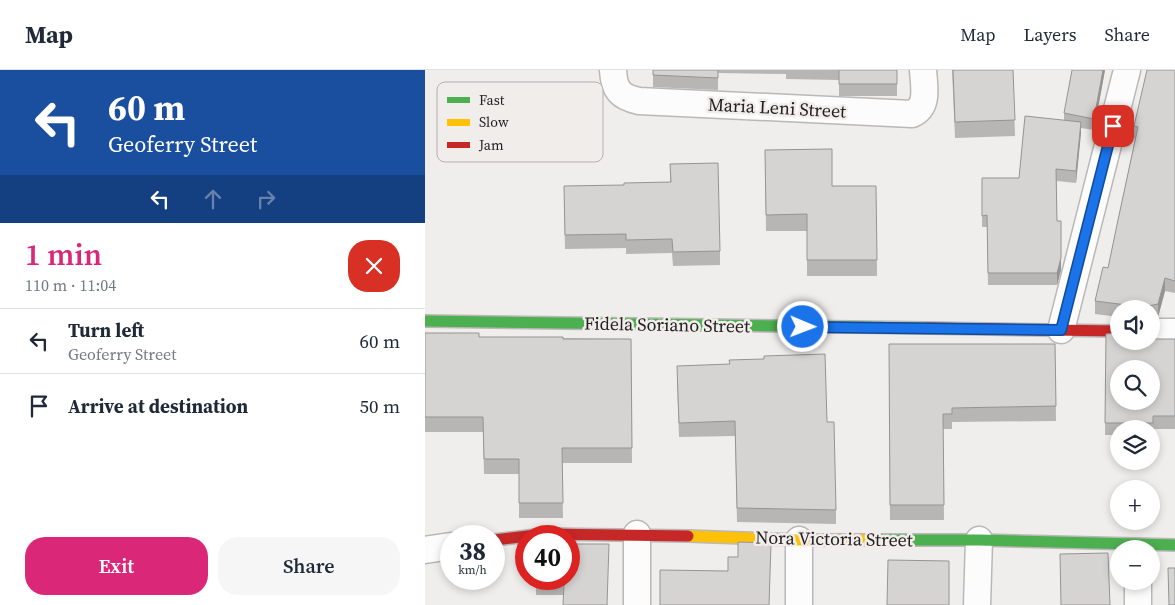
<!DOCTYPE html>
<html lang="en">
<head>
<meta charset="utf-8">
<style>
	:root { --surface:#fff; --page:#f6f6f7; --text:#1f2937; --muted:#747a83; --line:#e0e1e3; --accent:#db2777 }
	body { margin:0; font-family:"Source Serif 4",serif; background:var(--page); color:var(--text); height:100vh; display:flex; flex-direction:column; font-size:19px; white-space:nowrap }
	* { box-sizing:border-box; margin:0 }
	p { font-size:16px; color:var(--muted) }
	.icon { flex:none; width:28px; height:28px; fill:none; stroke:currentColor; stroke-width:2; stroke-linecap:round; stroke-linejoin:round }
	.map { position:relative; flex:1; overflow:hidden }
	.panel { display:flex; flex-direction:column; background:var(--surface); width:425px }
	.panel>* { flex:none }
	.hud { background:#1a4fa0; color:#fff; overflow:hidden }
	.tools { position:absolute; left:685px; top:230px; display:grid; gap:10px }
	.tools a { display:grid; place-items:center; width:50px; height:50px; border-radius:50%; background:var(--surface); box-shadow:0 2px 8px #0003; font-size:25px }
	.speed { position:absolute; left:15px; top:455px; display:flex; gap:10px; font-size:25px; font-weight:700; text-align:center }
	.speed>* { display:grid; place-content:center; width:65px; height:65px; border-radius:50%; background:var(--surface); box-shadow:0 2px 8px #0003; line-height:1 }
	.speed small { font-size:12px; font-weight:400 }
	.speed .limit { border:8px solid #d22; background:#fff; color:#111 }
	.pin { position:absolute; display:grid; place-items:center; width:42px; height:42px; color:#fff; margin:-21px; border-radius:10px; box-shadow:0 2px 8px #0006 }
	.me { position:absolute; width:55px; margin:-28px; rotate:91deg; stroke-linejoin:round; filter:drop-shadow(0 0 4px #0008) }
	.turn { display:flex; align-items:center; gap:18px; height:105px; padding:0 25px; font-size:22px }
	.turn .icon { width:65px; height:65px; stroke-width:2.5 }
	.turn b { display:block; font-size:35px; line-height:42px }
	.lanes { display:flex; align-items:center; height:48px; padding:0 25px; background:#0003; justify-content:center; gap:25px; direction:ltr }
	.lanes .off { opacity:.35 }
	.round { display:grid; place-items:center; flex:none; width:52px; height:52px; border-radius:20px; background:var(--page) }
	.head { display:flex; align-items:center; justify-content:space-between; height:85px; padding:0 25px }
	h1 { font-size:30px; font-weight:600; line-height:38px; color:var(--accent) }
	.action { display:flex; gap:10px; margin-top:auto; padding:10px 25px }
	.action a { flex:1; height:58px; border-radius:20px; background:var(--accent); color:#fff; font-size:20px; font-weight:600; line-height:58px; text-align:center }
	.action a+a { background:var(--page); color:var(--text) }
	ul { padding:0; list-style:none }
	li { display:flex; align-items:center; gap:15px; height:65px; padding:0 25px; border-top:1px solid var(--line) }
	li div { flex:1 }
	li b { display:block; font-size:19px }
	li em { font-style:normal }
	header { display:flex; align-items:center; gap:30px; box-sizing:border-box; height:70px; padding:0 25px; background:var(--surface); border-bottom:1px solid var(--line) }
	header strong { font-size:24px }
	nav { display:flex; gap:28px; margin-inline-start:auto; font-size:18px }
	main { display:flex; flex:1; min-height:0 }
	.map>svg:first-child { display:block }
</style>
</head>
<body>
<header>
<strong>Map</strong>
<nav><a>Map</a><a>Layers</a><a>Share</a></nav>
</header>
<main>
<section class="panel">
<div class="hud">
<div class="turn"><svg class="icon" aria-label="left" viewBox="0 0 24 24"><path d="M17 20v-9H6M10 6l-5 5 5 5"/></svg><div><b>60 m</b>Geoferry Street</div></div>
<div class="lanes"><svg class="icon" aria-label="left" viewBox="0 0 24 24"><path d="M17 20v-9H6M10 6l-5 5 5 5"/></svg><svg class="icon off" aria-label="ahead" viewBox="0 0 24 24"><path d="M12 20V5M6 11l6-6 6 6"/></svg><svg class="icon off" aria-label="right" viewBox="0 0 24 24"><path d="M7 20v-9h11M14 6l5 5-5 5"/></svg></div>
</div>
<div class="head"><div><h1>1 min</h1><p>110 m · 11:04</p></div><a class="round" style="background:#d93025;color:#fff"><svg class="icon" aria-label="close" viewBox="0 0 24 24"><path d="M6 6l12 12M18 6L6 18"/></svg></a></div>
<ul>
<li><svg class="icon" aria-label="left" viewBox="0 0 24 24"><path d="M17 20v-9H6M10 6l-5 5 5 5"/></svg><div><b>Turn left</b><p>Geoferry Street</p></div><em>60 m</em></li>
<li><svg class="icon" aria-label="arrive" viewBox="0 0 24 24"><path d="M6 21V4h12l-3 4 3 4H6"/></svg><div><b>Arrive at destination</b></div><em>50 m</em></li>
</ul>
<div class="action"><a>Exit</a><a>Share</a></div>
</section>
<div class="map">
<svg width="750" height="535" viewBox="0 0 750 535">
	<rect width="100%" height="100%" fill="#f0eeec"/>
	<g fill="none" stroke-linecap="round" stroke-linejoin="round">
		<g stroke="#bab8b7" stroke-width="29">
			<path id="street" d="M 188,0 C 189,20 195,27 214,31 L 487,44 C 504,37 499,16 498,0
				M 636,260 L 702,0
				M 726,262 L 750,262
				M 374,470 L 374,535
				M 0,480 L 26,476
				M 212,535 L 212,464
				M 552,535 L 554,470
				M 713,535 L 713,511"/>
		</g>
		<g stroke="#bab8b7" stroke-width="14">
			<path id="fast" d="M 0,251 L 503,258
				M 454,470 L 554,470 L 750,475"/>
		</g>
		<g stroke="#bab8b7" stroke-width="14">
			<path id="slow" d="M 263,466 L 374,470 L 454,470"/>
		</g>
		<g stroke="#bab8b7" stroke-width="14">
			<path id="jam" d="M 503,258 L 694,261
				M 69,470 L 120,464 L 263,466"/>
		</g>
		<use href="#street" stroke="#fdfcfc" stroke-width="26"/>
		<use href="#fast" stroke="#4caf50" stroke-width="11"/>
		<use href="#slow" stroke="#ffc107" stroke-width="11"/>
		<use href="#jam" stroke="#c62828" stroke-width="11"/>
	</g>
	<path fill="#b7b6b5" d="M 228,0 L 472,0 L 472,26 L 414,26 L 414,10 L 361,9 L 361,4 L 293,3 L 293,20 L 228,17 Z
		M 527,0 L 588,0 L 590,66 L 530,68 Z
		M 680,0 L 669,60 L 656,58 L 651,113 L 632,111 L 632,151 L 636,200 L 632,215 L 563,215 L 562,157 L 557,157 L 557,108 L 594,108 L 639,50 L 639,43 Z
		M 750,0 L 750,223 L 740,221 L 733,247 L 726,248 L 726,239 L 694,239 L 694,247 L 670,244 L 670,231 L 683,198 L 710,69 L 709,68 L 709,56 Z
		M 340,80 L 407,116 L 451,116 L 452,206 L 382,206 L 382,161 L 341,161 Z
		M 245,94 L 295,181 L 295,195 L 248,196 L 247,183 L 201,184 L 201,178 L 140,179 L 139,130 L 199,115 L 245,112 Z
		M 0,263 L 54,267 L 206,269 L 207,393 L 137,393 L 138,448 L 94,448 L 94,404 L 59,404 L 58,362 L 0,362 Z
		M 681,264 L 694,271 L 750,269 L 750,359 L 728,359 L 728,366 L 726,366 L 726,359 L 694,359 L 694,365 L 680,365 Z
		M 464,274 L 630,274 L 631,351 L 527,352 L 527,359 L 518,359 L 519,450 L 465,450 Z
		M 252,310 L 402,352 L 411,440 L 411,454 L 312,452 L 310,366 L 254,367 Z
		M 111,509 L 144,509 L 138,525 L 111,525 Z"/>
	<path fill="#959494" d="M 678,0 L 680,0 L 669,60 L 669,49 Z
		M 656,52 L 656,64 L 651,113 L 651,101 Z
		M 636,188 L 636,200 L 632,215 L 632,203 Z
		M 740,208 L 740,221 L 733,247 L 733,234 Z"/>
	<path fill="#d5d4d3" stroke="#959494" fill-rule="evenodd" d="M 228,0 L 293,0 L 293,8 L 228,5 Z
		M 414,0 L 472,0 L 472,14 L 414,14 Z
		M 528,0 L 588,0 L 590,50 L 530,52 Z
		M 647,0 L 678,0 L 669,49 L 639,43 Z
		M 722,0 L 750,0 L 750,211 L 740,208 L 733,234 L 718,237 L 716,239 L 706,239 L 702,235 L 670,231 L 678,197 L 683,198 L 693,150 L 713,57 L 709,56 Z
		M 600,46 L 656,52 L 651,101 L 631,99 L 632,151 L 636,151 L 636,188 L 632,203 L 563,203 L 562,145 L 557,146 L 557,108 L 594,108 Z
		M 407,79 L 407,116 L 451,116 L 452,190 L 382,190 L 382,144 L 341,145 L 340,80 Z
		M 293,93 L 295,181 L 248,182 L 247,169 L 201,170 L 201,164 L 140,165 L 139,116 L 199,115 L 199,113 L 246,112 L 245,94 Z
		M 0,263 L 54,263 L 54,267 L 138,267 L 138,269 L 206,269 L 207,378 L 137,378 L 138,433 L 94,433 L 94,389 L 59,389 L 58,347 L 0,347 Z
		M 694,263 L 694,271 L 726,271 L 726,269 L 750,269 L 750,346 L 728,346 L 728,353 L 680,353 L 681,264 ZM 694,299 L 726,299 L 726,331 L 694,331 Z
		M 464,274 L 630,274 L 631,336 L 527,338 L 527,344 L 518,344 L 519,435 L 465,435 Z
		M 400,284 L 402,352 L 409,352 L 411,440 L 312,438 L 310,351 L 254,353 L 252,296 L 305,294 L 304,290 L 339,289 L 339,286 Z
		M 313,472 L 346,473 L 344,535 L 235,535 L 235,500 L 303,501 L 303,487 L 313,487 Z
		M 144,474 L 184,474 L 182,535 L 138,535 L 139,514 L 111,513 L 111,509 L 144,509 Z
		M 683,483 L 685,535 L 636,535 L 635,484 Z
		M 463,490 L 524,491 L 524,535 L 462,535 Z
		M 743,498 L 750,498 L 750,535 L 744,535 Z"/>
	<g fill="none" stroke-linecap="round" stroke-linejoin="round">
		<g stroke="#114b97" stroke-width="12">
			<path id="route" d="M 378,257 L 636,260 L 688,56"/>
		</g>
		<use href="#route" stroke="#1a73e8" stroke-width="9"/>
	</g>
	<g text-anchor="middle" stroke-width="5" stroke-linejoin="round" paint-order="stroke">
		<g font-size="18" fill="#232121" stroke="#f1edeb">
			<text transform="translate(352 38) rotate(3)" y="6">Maria Leni Street</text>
			<text transform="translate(242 255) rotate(1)" y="6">Fidela Soriano Street</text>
			<text transform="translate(409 469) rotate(1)" y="6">Nora Victoria Street</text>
		</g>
	</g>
	<rect x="12" y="12" width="166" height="80" rx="8" fill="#f1edeb" stroke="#b3b0ae" stroke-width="1"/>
	<rect x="22" y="27" width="23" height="6" fill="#4caf50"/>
	<rect x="22" y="49" width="23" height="7" fill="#ffc107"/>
	<rect x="22" y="72" width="23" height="6" fill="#c62828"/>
	<g font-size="14" fill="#232121">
		<text x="54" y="35">Fast</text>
		<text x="54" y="57">Slow</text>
		<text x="54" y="80">Jam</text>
	</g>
</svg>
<div class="tools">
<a><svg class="icon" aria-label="sound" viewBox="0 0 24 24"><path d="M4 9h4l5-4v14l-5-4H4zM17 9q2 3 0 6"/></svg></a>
<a><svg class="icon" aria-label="search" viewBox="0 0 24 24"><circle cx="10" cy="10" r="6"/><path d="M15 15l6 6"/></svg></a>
<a><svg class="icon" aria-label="layers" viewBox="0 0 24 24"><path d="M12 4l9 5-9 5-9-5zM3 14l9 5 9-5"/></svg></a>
<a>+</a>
<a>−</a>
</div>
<div class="speed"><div>38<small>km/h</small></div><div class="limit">40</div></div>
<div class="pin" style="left:688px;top:56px;background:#d93025"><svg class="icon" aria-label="arrive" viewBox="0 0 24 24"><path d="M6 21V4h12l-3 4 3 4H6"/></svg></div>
<svg class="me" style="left:378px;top:257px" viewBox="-20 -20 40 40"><circle r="17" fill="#1a73e8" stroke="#fff" stroke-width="3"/><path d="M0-11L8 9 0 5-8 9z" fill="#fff"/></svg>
</div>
</main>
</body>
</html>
